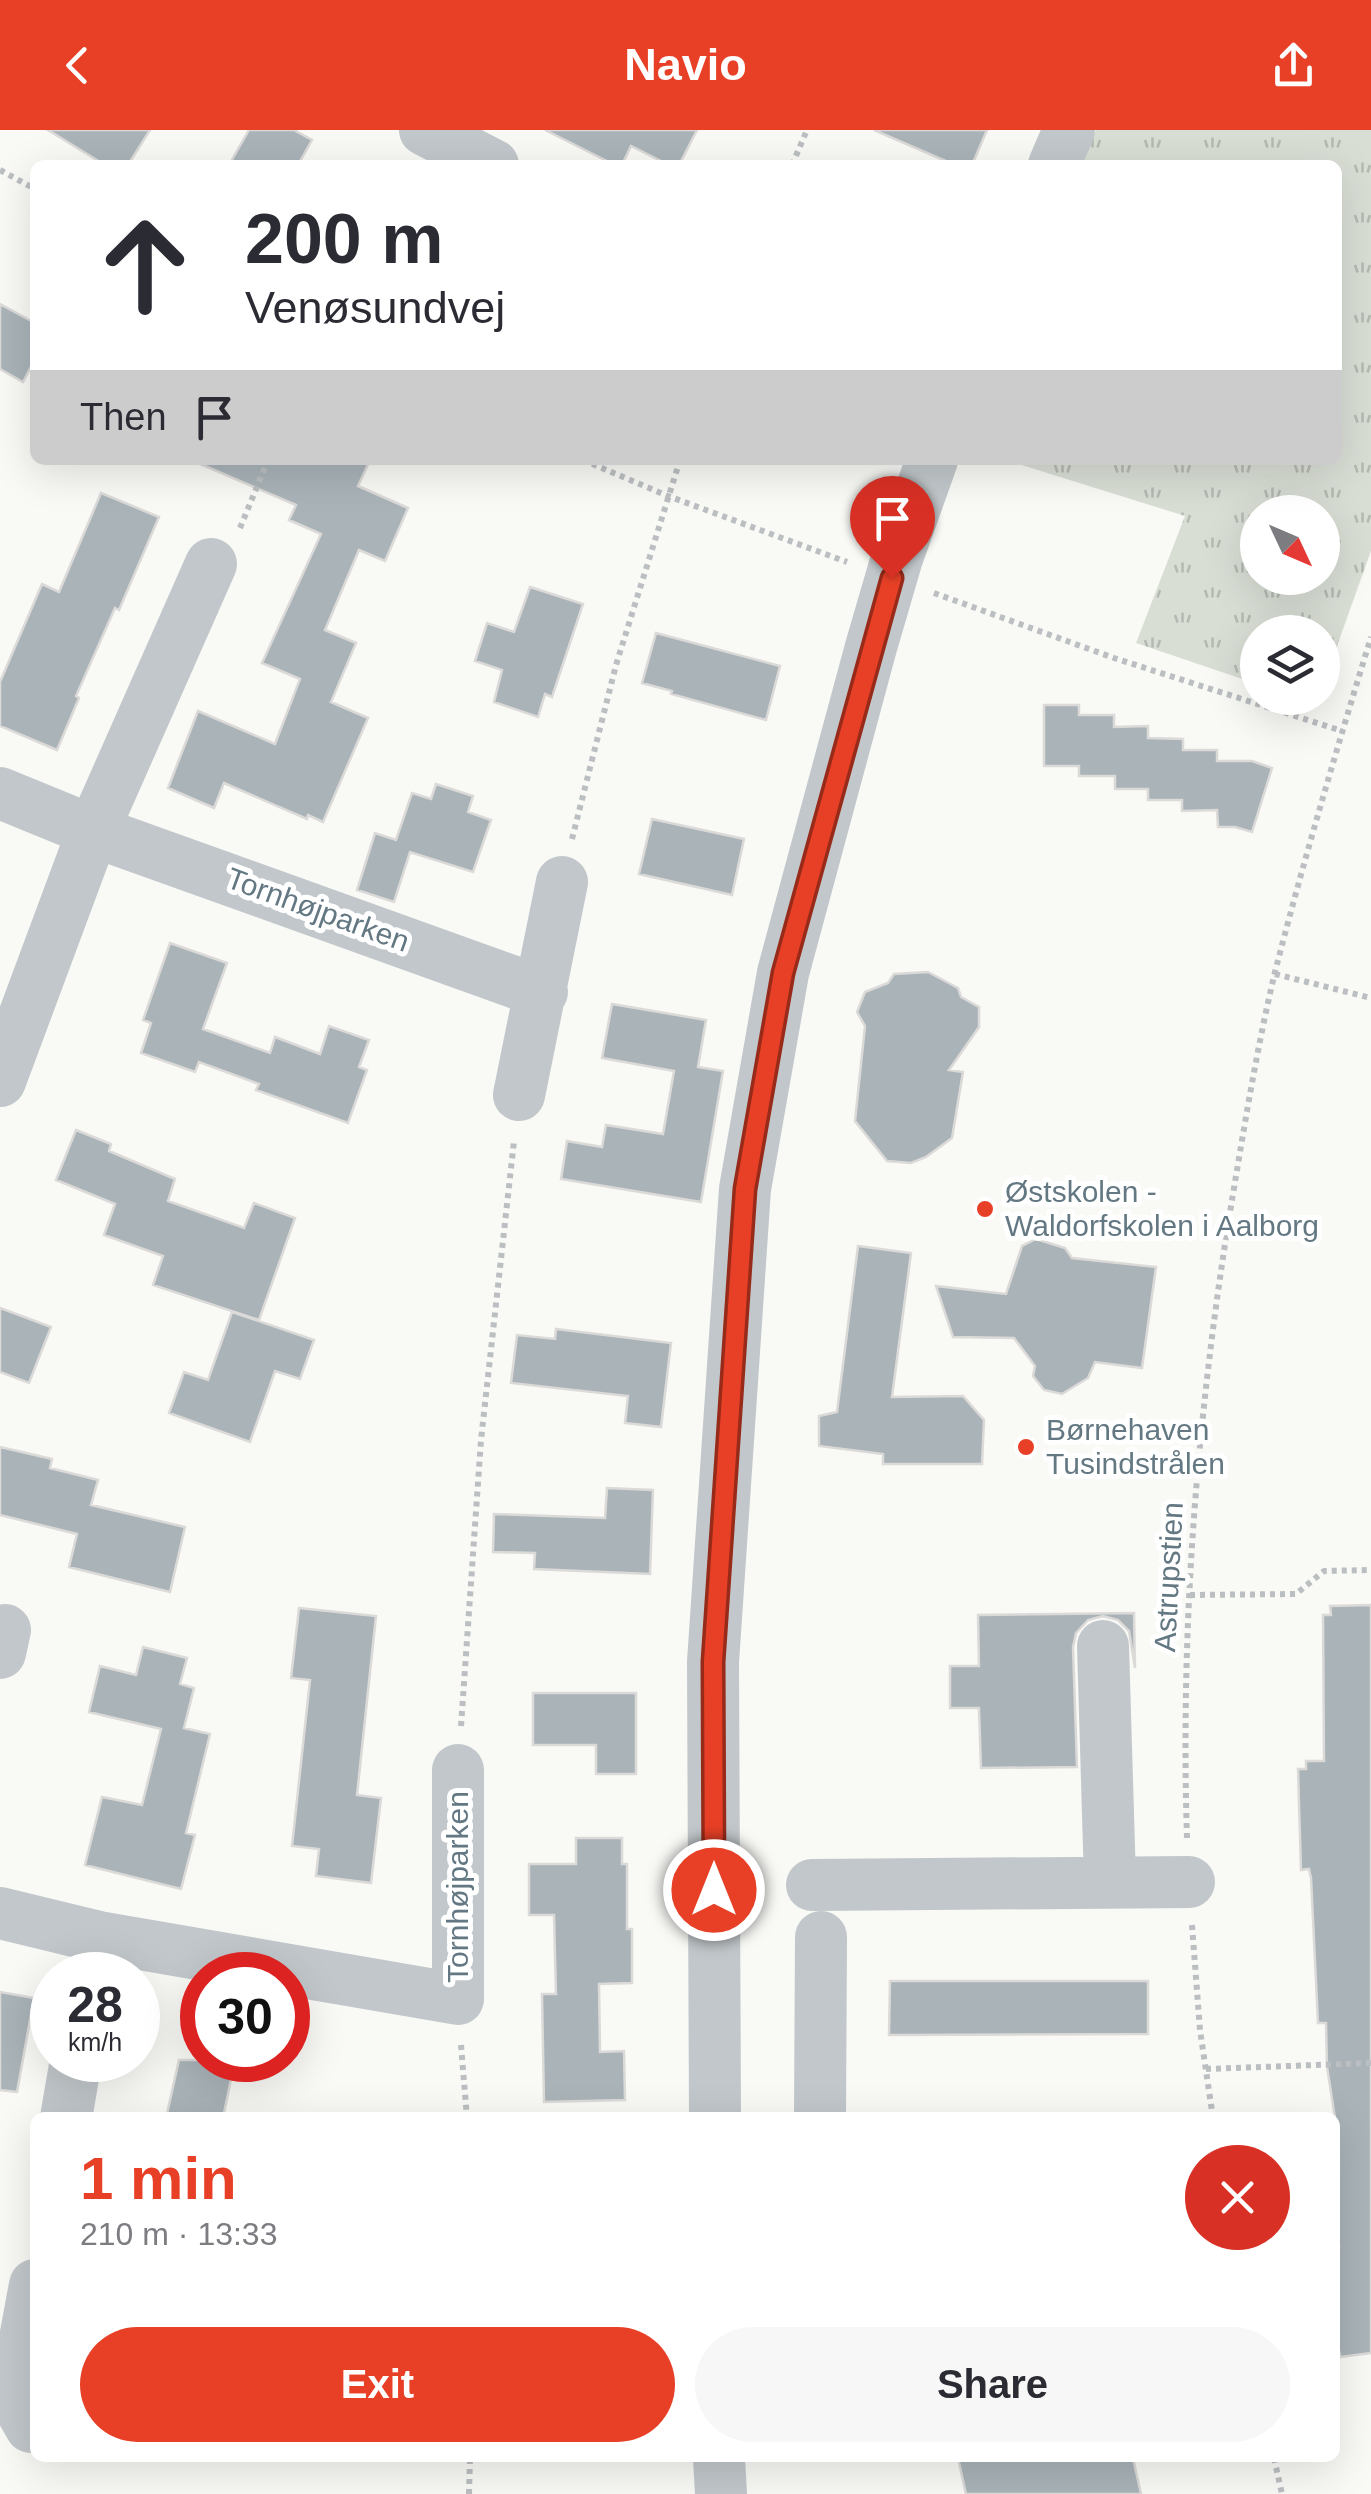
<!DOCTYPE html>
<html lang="en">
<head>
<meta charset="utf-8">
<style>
	:root { --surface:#fff; --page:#f7f7f7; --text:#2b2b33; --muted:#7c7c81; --accent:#e84027 }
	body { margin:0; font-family:Helvetica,sans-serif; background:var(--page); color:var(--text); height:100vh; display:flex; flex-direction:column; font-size:38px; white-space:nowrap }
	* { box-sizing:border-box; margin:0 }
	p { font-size:32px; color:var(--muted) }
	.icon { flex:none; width:55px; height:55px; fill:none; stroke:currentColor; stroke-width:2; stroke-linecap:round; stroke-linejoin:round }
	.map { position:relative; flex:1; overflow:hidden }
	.details { position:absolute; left:30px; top:1982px; width:1310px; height:350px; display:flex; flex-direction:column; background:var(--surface); border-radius:15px; box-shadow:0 10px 40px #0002 }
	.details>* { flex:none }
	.banner { position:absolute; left:30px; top:30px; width:1312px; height:305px; border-radius:15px; box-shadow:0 10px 40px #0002; background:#fff; color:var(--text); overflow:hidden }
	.needle { width:65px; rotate:134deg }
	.buttons { position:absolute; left:1240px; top:365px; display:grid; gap:20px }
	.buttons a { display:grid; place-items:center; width:100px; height:100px; border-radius:50%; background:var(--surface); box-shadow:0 10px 40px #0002; font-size:50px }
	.speed { position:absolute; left:30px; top:1822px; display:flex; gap:20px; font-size:50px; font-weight:700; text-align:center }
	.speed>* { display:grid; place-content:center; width:130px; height:130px; border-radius:50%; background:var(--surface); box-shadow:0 10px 40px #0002; line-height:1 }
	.speed small { font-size:25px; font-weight:400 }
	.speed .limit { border:15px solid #d22; background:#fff; color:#111 }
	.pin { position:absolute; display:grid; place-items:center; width:85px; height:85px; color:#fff; margin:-102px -42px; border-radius:50% 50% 50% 0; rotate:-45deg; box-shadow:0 0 10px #0007 }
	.pin .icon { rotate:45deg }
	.me { position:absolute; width:110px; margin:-55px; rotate:0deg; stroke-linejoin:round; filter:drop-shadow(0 0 8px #0008) }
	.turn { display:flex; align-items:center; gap:35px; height:210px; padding:0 50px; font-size:45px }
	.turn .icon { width:130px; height:130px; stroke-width:2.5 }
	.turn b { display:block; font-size:70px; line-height:85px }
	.then { display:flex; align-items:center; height:95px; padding:0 50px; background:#0003; gap:20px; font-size:38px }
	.round { display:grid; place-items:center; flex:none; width:105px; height:105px; border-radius:52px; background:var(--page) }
	.head { display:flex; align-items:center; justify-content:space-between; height:170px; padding:0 50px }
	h1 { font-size:60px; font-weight:700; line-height:75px; color:var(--accent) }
	.cta { display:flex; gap:20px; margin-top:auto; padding:20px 50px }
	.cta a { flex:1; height:115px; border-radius:60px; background:var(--accent); color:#fff; font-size:40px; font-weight:700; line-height:115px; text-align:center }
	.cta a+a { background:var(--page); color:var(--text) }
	header { display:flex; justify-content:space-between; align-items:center; height:130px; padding:0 50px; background:var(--accent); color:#fff; font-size:45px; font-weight:700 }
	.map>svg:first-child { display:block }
</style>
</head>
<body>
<header><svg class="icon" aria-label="back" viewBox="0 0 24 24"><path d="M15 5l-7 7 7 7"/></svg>Navio<svg class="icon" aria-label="share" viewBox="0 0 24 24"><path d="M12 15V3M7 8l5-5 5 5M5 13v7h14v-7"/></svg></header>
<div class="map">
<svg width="1371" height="2364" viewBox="0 0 1371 2364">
	<defs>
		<pattern id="grass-tufts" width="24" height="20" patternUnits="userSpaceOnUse" patternTransform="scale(2.5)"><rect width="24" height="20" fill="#d9ded5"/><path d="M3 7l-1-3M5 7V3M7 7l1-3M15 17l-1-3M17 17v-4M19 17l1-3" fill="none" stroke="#b4b9b2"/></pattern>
	</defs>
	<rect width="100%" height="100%" fill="#f9f9f6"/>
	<path fill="url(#grass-tufts)" fill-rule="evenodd" d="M 1096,0 L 1371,0 L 1371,421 L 1323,555 L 1322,502 L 1258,502 L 1257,554 L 1136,513 L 1185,386 L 1006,330 L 1338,330 L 1338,35 L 1079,35 ZM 1258,382 L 1322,382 L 1322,448 L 1258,448 Z"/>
	<path fill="#a9b3b8" stroke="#dbdad8" stroke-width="2.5" d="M 48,0 L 150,0 L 128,35 L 105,35 Z
		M 249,0 L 294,0 L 312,10 L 298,35 L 229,35 Z
		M 545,0 L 697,0 L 679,35 L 669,35 L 631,16 L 622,35 L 615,35 Z
		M 874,0 L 987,0 L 972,35 L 955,35 Z
		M 0,174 L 35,193 L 35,229 L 23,252 L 0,239 Z
		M 191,330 L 370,330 L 358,356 L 408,378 L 385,431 L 359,420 L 325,500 L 356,513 L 331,572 L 368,588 L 323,692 L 308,685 L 307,689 L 224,653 L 214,678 L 168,658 L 198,581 L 275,614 L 300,549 L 262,533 L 321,404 L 289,390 L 296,375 Z
		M 101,363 L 159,387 L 119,480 L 115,478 L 76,566 L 79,568 L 57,620 L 0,596 L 0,552 L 42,454 L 59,462 Z
		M 530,457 L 583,474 L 552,567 L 545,564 L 538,587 L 494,572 L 502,540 L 475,531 L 487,493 L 514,502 Z
		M 656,503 L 780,536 L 766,590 L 671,564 L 672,561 L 642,553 Z
		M 1044,575 L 1079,575 L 1079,585 L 1114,585 L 1114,597 L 1148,596 L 1148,608 L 1183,609 L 1183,620 L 1217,620 L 1217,631 L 1252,631 L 1272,638 L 1252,702 L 1235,697 L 1218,697 L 1217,680 L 1182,681 L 1182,670 L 1148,670 L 1148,659 L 1115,659 L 1115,646 L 1079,646 L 1079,636 L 1044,636 Z
		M 436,654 L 473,666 L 468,682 L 491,690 L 473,742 L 410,722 L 394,772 L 357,760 L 375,703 L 396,710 L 412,663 L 431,669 Z
		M 652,689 L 744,709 L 732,765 L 639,744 Z
		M 170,813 L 227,833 L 203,899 L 270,923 L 275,907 L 320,924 L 329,896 L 369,910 L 359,937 L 367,940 L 348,993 L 256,960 L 259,954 L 199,932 L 195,942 L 141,923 L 151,893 L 143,890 Z
		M 928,842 L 958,858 L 961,867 L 979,877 L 979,897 L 949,940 L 963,942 L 952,1008 L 926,1027 L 911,1033 L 887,1031 L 855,991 L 865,896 L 857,882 L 865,862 L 888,853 L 894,844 Z
		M 612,874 L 706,890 L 698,937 L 723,941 L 701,1072 L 561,1049 L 567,1011 L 602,1017 L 606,995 L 663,1004 L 674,941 L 602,928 Z
		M 76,1000 L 111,1014 L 109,1021 L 175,1049 L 168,1071 L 244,1098 L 254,1073 L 295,1088 L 259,1190 L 153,1155 L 163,1126 L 104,1105 L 115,1074 L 56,1050 Z
		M 1036,1109 L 1065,1118 L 1072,1128 L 1156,1137 L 1142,1238 L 1095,1232 L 1088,1248 L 1062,1264 L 1044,1260 L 1033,1246 L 1035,1236 L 1014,1208 L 953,1207 L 936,1156 L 1006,1164 L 1022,1116 Z
		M 858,1116 L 911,1123 L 892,1267 L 963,1266 L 984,1290 L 982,1334 L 883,1334 L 883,1324 L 819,1316 L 819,1286 L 837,1282 Z
		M 0,1178 L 51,1197 L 29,1253 L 0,1242 Z
		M 232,1182 L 314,1210 L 300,1249 L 275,1241 L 250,1312 L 169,1283 L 184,1242 L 208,1250 Z
		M 556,1199 L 671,1213 L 661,1297 L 625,1293 L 628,1266 L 511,1253 L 517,1205 L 555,1209 Z
		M 0,1317 L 52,1329 L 50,1338 L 98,1350 L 91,1375 L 185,1397 L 170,1462 L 69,1437 L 77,1404 L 0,1385 Z
		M 607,1358 L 653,1360 L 650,1444 L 534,1439 L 535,1423 L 493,1422 L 494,1384 L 605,1388 Z
		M 1371,1475 L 1371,2223 L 1340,2227 L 1335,2196 L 1335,2118 L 1339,2117 L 1335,2079 L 1335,1988 L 1327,1937 L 1326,1893 L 1318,1893 L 1311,1748 L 1309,1739 L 1301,1740 L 1298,1639 L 1306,1639 L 1306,1631 L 1324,1631 L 1323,1485 L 1331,1485 L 1330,1476 Z
		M 299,1478 L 376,1486 L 357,1665 L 381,1668 L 371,1753 L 316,1746 L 319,1719 L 292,1716 L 310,1550 L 291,1548 Z
		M 1134,1483 L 1135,1538 L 1129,1501 L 1118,1490 L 1103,1486 L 1088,1490 L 1076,1503 L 1073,1517 L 1077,1637 L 981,1638 L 979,1578 L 950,1578 L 950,1536 L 979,1536 L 978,1485 Z
		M 143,1517 L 187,1528 L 180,1554 L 194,1558 L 184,1598 L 210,1604 L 186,1703 L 195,1705 L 181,1759 L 85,1735 L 102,1667 L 142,1675 L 161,1599 L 89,1582 L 100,1536 L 136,1545 Z
		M 533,1563 L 636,1563 L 636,1644 L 596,1644 L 596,1615 L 533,1615 Z
		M 576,1708 L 622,1708 L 622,1734 L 627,1734 L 627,1799 L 632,1799 L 632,1853 L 599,1854 L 600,1922 L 624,1921 L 625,1970 L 544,1972 L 542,1864 L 556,1864 L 554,1785 L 529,1785 L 529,1734 L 576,1734 Z
		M 890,1851 L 1148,1851 L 1148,1904 L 889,1905 Z
		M 0,1862 L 34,1868 L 17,1962 L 0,1960 Z
		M 179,1930 L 235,1930 L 223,1988 L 166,1988 Z
		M 958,2328 L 1133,2328 L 1141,2364 L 966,2364 Z"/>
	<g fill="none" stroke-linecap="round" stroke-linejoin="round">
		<path stroke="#bbbfc1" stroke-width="6" stroke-dasharray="5 5" stroke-linecap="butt" d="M 792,35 L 807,0
			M 0,40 L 35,59
			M 583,330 L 668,366 L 847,432
			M 240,398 L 268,330
			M 934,463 L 1114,528 L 1342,601
			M 572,709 L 616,535 L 680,330
			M 1275,844 L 1371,868
			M 1190,1465 L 1296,1464 L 1324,1441 L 1371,1440
			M 461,1596 L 481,1310 L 514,1011
			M 1187,1708 C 1180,1491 1198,1272 1234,1058 C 1246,986 1258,913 1275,842 C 1304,729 1337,618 1371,507
			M 1192,1795 L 1200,1900 L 1213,1988
			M 461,1915 L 467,1988
			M 1206,1939 L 1371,1933
			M 1274,2328 L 1282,2364
			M 469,2364 L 470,2328"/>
		<path stroke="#c1c7ca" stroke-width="52" d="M 425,0 L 493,35
			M 1054,35 L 1069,0
			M 0,663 L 93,701 L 542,862
			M 0,951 L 93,701 L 211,434
			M 519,965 L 562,752
			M 1103,1516 L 1110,1751
			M 0,1523 L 5,1500
			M 812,1755 L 1189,1752
			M 0,1783 L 99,1807 L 458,1869 L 458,1640
			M 66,1988 L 76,1930
			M 715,1988 L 713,1532 L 745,1059 L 783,843 L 871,517 L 897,428 L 932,330
			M 820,1988 L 821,1807
			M 35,2155 L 14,2268 L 31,2297 L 35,2297
			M 719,2328 L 721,2364"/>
	</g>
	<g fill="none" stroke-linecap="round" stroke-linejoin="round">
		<g stroke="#972a19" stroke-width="25">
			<path id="route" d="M 714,1760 L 713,1532 L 745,1059 L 783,843 L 892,448"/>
		</g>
		<use href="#route" stroke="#e84027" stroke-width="18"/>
	</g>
	<g fill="#e84027" stroke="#fff" stroke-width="4">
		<circle cx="985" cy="1079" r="10"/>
		<circle cx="1026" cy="1317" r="10"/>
	</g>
	<g text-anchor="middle" stroke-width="10" stroke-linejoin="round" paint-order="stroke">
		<g font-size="30" fill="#637882" stroke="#fff">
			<text transform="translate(318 780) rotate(20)" y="10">Tornhøjparken</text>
			<text transform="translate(1169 1447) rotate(-87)" y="10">Astrupstien</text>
			<text transform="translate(458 1757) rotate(-90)" y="10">Tornhøjparken</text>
		</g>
		<g font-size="30" fill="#637882" stroke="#fff" text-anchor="start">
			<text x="1005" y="1072">Østskolen -<tspan x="1005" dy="34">Waldorfskolen i Aalborg</tspan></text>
			<text x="1046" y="1310">Børnehaven<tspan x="1046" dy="34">Tusindstrålen</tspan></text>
		</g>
	</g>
</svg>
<div class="buttons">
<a><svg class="needle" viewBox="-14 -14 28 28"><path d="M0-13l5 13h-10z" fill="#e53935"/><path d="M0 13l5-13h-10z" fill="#7c7c81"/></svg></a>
<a><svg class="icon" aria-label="layers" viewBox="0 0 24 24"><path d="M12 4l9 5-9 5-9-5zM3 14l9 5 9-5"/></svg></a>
</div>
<div class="speed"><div>28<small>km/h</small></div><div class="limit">30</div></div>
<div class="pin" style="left:892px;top:448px;background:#d93025"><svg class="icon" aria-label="arrive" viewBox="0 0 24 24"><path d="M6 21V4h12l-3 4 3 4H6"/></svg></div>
<svg class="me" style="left:714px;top:1760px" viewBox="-20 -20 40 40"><circle r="17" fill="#e84027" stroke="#fff" stroke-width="3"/><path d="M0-11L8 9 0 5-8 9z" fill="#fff"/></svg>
<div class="banner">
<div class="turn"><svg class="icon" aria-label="ahead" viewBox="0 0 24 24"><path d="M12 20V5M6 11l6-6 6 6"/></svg><div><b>200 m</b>Venøsundvej</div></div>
<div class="then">Then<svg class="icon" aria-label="arrive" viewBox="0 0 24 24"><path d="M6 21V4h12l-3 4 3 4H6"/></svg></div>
</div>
<section class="details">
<div class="head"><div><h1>1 min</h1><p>210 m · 13:33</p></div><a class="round" style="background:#d93025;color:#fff"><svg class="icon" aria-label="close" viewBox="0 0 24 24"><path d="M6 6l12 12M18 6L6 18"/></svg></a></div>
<div class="cta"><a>Exit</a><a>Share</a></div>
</section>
</div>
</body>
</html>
